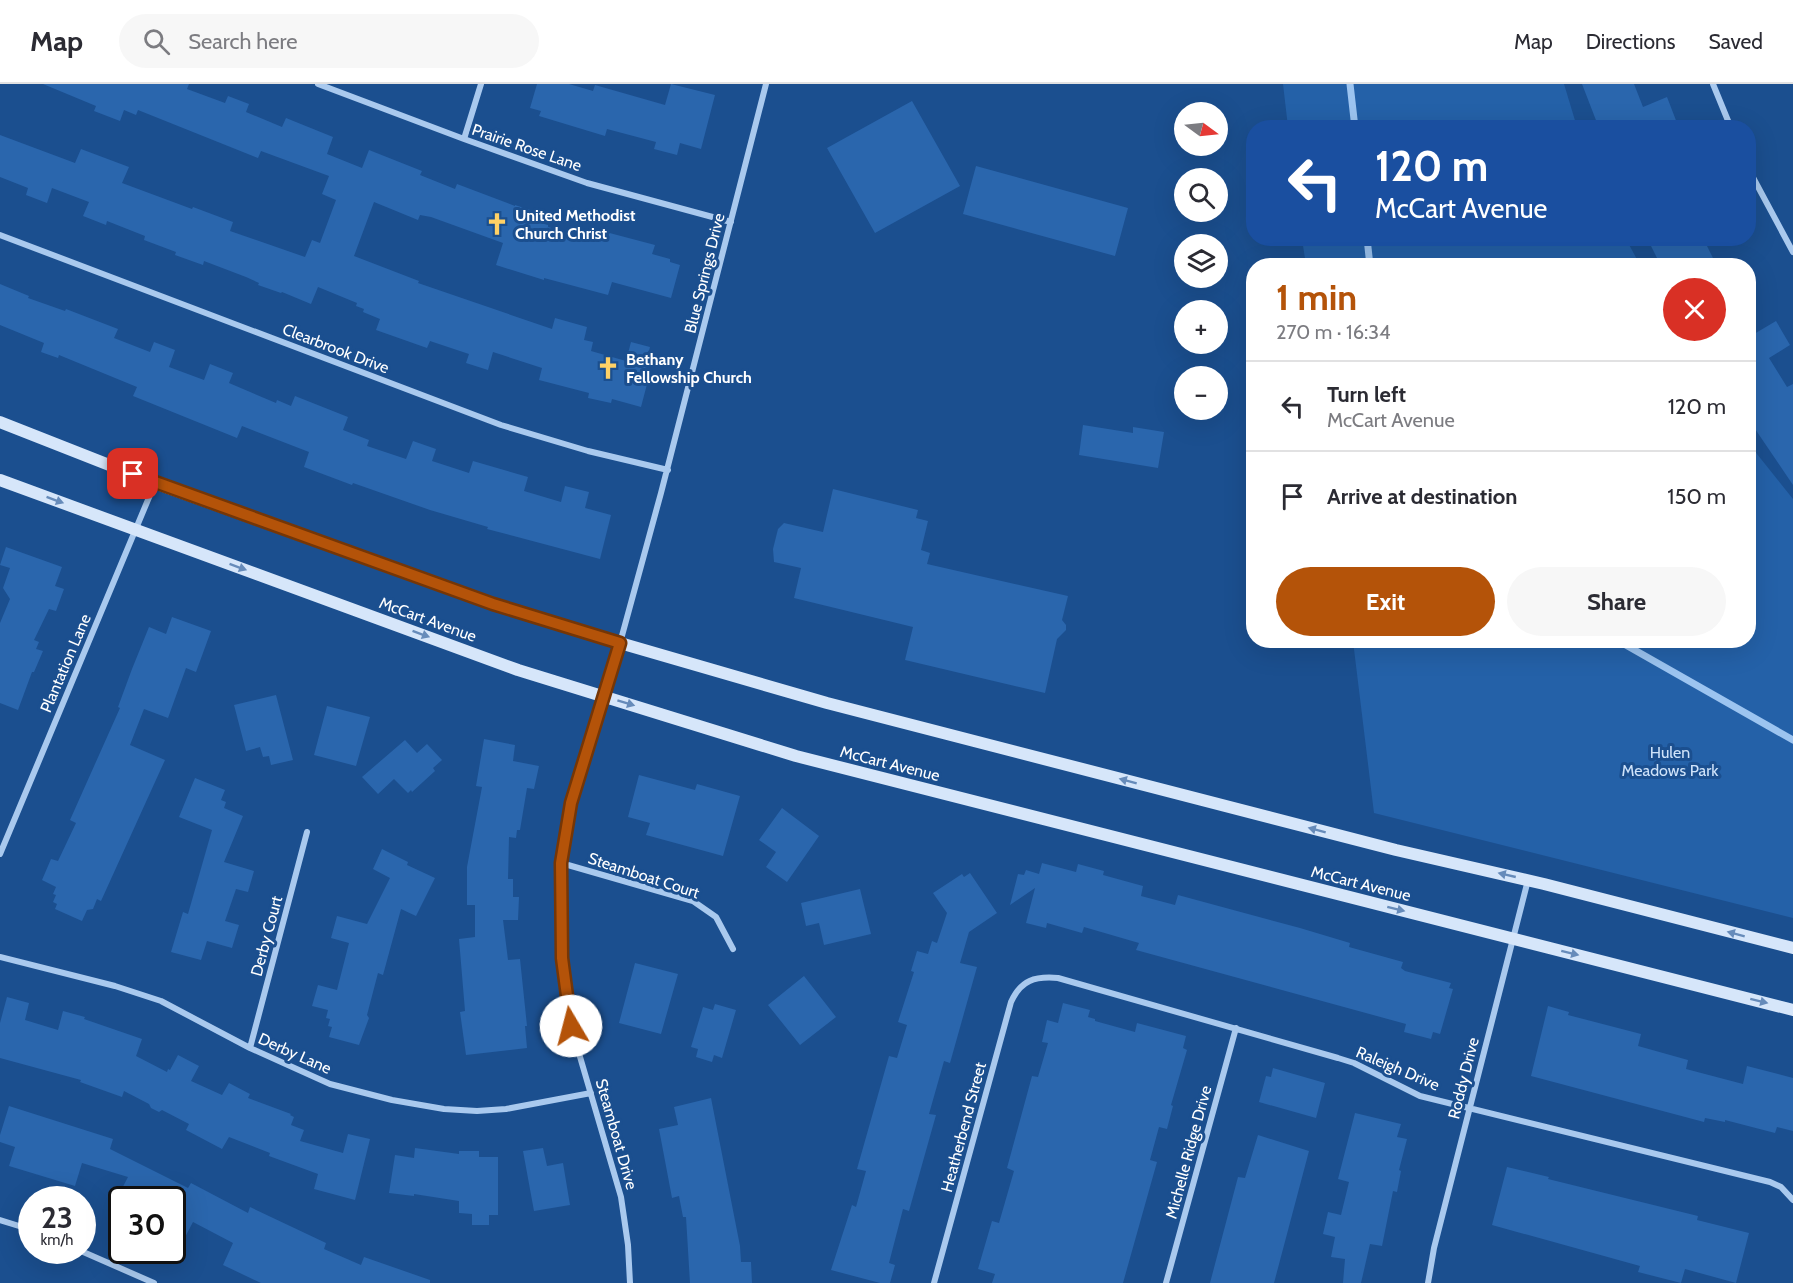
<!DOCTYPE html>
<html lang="en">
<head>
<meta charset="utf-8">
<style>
	:root { --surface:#fff; --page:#f7f7f7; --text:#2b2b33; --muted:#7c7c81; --line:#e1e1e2; --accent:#b45309 }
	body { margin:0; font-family:Cabin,sans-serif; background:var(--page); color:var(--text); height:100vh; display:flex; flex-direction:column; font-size:22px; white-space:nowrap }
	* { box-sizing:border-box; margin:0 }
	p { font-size:20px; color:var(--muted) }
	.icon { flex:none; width:33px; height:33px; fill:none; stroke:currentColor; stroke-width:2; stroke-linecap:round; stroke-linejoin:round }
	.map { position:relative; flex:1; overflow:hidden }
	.drawer { position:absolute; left:1246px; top:174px; width:510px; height:390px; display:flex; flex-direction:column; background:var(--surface); border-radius:24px; box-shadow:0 6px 24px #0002 }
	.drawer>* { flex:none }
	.hud { position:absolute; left:1246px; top:36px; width:510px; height:126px; border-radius:24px; box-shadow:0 6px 24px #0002; background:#1a4fa0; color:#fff; overflow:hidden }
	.needle { width:39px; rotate:105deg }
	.buttons { position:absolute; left:1174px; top:18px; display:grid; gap:12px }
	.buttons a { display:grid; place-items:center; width:54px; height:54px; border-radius:50%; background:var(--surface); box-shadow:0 6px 24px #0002; font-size:30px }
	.speed { position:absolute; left:18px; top:1102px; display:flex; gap:12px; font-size:30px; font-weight:700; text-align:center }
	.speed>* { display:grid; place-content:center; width:78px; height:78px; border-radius:50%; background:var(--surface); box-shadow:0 6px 24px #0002; line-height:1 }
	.speed small { font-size:15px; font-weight:400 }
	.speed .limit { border:3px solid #111; border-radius:9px; background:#fff; color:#111 }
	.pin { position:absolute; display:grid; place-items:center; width:51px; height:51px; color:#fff; margin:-26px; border-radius:12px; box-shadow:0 3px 9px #0006 }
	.me { position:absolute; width:66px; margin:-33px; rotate:352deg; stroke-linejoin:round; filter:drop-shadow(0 0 4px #0008) }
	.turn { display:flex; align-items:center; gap:21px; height:126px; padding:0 30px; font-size:27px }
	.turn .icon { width:78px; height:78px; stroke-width:2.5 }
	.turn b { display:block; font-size:42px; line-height:51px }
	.round { display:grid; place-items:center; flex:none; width:63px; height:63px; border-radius:32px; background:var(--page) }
	.head { display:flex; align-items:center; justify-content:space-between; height:102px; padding:0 30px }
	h1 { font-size:36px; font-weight:800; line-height:45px; color:var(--accent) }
	.primary-button { display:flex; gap:12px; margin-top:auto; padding:12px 30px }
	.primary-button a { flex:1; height:69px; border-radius:36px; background:var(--accent); color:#fff; font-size:24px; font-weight:800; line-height:69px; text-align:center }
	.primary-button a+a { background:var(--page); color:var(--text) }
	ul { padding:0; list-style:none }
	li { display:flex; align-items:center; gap:18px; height:90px; padding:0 30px; border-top:2px solid var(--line) }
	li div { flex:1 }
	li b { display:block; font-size:22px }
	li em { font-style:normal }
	header { display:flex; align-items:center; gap:36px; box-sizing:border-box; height:84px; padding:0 30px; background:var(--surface); border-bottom:2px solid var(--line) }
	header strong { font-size:28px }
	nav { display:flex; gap:33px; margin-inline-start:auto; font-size:21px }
	.search { width:420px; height:54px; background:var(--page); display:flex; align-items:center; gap:15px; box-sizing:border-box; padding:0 21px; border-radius:33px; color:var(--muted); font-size:22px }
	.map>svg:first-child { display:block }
</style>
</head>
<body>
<header>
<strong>Map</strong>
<div class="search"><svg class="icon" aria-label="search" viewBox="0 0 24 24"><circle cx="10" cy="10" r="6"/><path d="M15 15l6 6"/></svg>Search here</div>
<nav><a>Map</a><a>Directions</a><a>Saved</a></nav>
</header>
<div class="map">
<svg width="1793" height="1199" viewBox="0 0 1793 1199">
	<rect width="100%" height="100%" fill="#1b4f8f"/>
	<path fill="#2461a8" d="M 1283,0 L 1564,0 L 1577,43 L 1288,43 Z
		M 1302,155 L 1626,155 L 1640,181 L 1306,181 Z
		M 1749,360 L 1793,415 L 1793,834 L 1374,729 L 1353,557 L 1749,556 Z"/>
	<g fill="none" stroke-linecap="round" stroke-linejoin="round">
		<path stroke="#9cc4f0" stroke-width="7" d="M 1350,0 L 1355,44
			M 1367,154 L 1370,182
			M 1617,556 L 1793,656"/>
	</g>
	<path fill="#2a66ad" d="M 43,0 L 189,0 L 187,5 L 225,19 L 228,12 L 249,20 L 246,28 L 282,43 L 286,34 L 333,53 L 327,70 L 362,84 L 369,66 L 422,87 L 420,91 L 455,105 L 457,100 L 515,122 L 515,121 L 536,128 L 533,137 L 548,141 L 548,143 L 599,158 L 602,147 L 655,161 L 652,170 L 670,175 L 670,178 L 680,181 L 671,214 L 612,198 L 608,211 L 544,194 L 544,196 L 496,181 L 503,159 L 431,133 L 420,131 L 418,136 L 374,118 L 354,172 L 419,197 L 418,199 L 552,245 L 555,234 L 587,243 L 584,256 L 593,258 L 591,267 L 626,277 L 631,258 L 650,263 L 645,283 L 651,285 L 641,323 L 612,315 L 611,319 L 588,314 L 589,309 L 539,296 L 542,284 L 493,268 L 488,286 L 466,279 L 469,270 L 430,257 L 427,264 L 376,246 L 380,235 L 363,228 L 364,225 L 356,222 L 357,219 L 318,203 L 311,220 L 282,208 L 281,209 L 258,201 L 259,199 L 246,193 L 204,177 L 203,181 L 175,171 L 176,168 L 144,156 L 145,152 L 107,137 L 106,141 L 83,132 L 89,118 L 52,104 L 47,119 L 26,111 L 28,104 L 0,93 L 0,51 L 75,79 L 81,65 L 129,83 L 122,99 L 192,125 L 193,123 L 233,138 L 230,147 L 305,173 L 312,156 L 320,159 L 336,116 L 322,110 L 329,92 L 261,67 L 258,74 L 138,26 L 136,31 L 124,26 L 120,37 L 94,27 L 96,22 Z
		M 537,0 L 569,0 L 593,7 L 595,1 L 665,21 L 671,0 L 715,11 L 701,65 L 680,59 L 677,71 L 654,65 L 656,58 L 607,45 L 605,52 L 539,32 L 541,27 L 530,24 Z
		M 1582,0 L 1634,0 L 1643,23 L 1667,13 L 1677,39 L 1666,44 L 1599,44 Z
		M 912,17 L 960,102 L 875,149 L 827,64 Z
		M 976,82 L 1128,124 L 1115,172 L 963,130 Z
		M 1647,154 L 1703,154 L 1713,174 L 1697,182 L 1661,182 Z
		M 0,200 L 29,212 L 28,214 L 65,227 L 66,225 L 118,245 L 114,254 L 150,268 L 154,258 L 175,266 L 169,283 L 204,296 L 210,280 L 233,289 L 229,299 L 276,319 L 277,316 L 291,322 L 295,312 L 348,333 L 343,346 L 369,356 L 367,362 L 406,375 L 413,357 L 436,365 L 432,377 L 469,389 L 473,377 L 528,393 L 524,407 L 561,418 L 565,402 L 589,408 L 585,424 L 611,431 L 600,475 L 487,445 L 488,443 L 430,426 L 353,399 L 352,401 L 304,383 L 309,368 L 242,342 L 237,354 L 133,312 L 137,303 L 59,271 L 58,274 L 41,268 L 44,259 L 0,241 Z
		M 1776,237 L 1790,261 L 1769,274 L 1787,303 L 1793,300 L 1793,401 L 1749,336 L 1749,253 Z
		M 1083,341 L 1133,349 L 1133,343 L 1164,348 L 1158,384 L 1079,371 Z
		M 833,405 L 918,426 L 916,434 L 928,437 L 921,466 L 930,469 L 927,480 L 1068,512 L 1062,536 L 1066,541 L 1066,546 L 1057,555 L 1045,609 L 905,576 L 913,543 L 794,514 L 801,484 L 774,478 L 773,465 L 778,445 L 784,439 L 823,448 Z
		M 6,463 L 62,483 L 55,502 L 64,505 L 56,527 L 49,525 L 34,556 L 39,558 L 36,565 L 43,567 L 34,588 L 32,588 L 18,626 L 0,619 L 0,539 L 10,515 L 3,504 L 10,484 L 0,481 Z
		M 172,533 L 211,547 L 196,588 L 186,584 L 168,634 L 144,625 L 130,661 L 165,676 L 101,817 L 97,815 L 93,825 L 87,826 L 82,837 L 55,825 L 57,820 L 53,818 L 56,811 L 53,810 L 56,803 L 42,796 L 51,775 L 58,777 L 76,739 L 70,736 L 120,624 L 118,623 L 132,585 L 149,543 L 166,550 Z
		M 276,611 L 293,676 L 271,681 L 269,672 L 263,673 L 260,663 L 246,667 L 234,621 Z
		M 327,622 L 370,633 L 356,682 L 314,671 Z
		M 484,655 L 515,661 L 513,677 L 539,682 L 534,705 L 527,704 L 520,746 L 517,746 L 516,754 L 509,753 L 508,795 L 513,795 L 513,813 L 519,813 L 518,836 L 503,836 L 508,876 L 520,875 L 527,942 L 525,942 L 527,964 L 466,971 L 460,928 L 465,927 L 459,855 L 475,853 L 475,821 L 467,821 L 467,783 L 482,703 L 476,702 Z
		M 405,656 L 417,669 L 427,660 L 442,676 L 433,684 L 435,687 L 412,708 L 411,706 L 408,709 L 394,695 L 378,710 L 362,693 Z
		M 639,691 L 695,706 L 697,700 L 740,712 L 723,772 L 646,751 L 650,739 L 628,733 Z
		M 195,694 L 225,706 L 221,716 L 226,718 L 224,724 L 243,732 L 224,778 L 254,787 L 248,808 L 236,805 L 225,837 L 239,841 L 232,864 L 207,857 L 201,876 L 171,868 L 183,828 L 188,830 L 212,746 L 179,733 Z
		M 782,724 L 819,752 L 787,798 L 766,783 L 776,768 L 759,756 Z
		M 382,765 L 408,778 L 407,781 L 435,794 L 416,832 L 401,825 L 383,891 L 378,889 L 367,931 L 369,934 L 359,961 L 329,953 L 332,943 L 328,942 L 330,935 L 326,934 L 328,926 L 312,922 L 318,901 L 337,906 L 349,859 L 331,854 L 337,832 L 367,840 L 390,794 L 373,785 Z
		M 1042,779 L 1076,788 L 1078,780 L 1104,787 L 1103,791 L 1143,802 L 1141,812 L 1175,821 L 1178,811 L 1300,844 L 1350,859 L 1349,863 L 1403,878 L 1401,884 L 1405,887 L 1451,899 L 1449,904 L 1453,905 L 1440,950 L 1433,948 L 1431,955 L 1404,948 L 1406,940 L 1136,866 L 1139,859 L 1084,843 L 1082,849 L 1047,839 L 1046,844 L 1026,839 L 1035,804 L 1010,821 L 1018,790 L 1024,791 L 1026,786 L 1039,790 Z
		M 970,789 L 997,829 L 969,848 L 960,879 L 977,883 L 950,979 L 944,977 L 929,1030 L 936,1031 L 909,1127 L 903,1125 L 889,1179 L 895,1181 L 890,1199 L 880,1199 L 831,1186 L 852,1121 L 856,1123 L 866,1087 L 857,1085 L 889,972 L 897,974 L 907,941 L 898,938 L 914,888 L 911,887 L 917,867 L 928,870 L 932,857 L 937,859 L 947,829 L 933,809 L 962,790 L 964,793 Z
		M 860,805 L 871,850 L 824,861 L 819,839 L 806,842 L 801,819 Z
		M 635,879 L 678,890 L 661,950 L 619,939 Z
		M 804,892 L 836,933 L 800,961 L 768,921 Z
		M 7,913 L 29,919 L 25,936 L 58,946 L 63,927 L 85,933 L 84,935 L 142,955 L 136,972 L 167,988 L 168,985 L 170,986 L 178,971 L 199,982 L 191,997 L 222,1011 L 229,999 L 250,1010 L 248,1014 L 291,1030 L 290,1031 L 294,1033 L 291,1041 L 304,1046 L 300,1057 L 343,1069 L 348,1050 L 370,1055 L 355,1116 L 314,1105 L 318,1090 L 269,1072 L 270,1069 L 229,1053 L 222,1065 L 186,1046 L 189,1040 L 162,1026 L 159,1028 L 151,1024 L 149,1020 L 124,1007 L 122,1013 L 80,998 L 81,996 L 0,974 L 0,939 Z
		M 1063,919 L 1090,926 L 1088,933 L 1095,935 L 1095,937 L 1135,948 L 1137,939 L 1186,952 L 1183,964 L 1187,966 L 1171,1021 L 1173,1022 L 1167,1045 L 1159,1043 L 1150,1076 L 1157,1078 L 1123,1199 L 992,1199 L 995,1190 L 978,1185 L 992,1137 L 999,1139 L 1014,1087 L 1007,1084 L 1032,992 L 1038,993 L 1048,959 L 1042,958 L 1047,936 L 1058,939 Z
		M 715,920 L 736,926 L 722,974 L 714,971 L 712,978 L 696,973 L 698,965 L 691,963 L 703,923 L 713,926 Z
		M 1548,922 L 1569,928 L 1568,931 L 1641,950 L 1638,962 L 1688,976 L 1686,985 L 1743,1000 L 1747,982 L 1793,994 L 1793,1047 L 1777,1043 L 1775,1049 L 1725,1036 L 1725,1038 L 1705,1034 L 1704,1038 L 1531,992 Z
		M 1273,984 L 1325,999 L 1316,1034 L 1259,1018 L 1266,992 L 1271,993 Z
		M 711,1014 L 740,1162 L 741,1178 L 751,1178 L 752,1199 L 690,1199 L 686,1133 L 683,1133 L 679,1112 L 672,1114 L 659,1045 L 678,1041 L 674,1023 Z
		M 9,1022 L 113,1055 L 110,1065 L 188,1104 L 191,1099 L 248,1129 L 250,1123 L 326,1159 L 324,1165 L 361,1181 L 364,1173 L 430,1196 L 430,1199 L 261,1199 L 223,1181 L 233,1159 L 193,1138 L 172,1178 L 172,1116 L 116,1116 L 128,1093 L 82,1079 L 75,1102 L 9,1082 L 15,1063 L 0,1058 L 0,1051 Z
		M 1355,1029 L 1401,1040 L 1397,1053 L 1407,1055 L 1399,1086 L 1401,1087 L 1397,1108 L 1393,1107 L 1382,1162 L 1370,1160 L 1361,1199 L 1343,1199 L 1345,1175 L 1331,1173 L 1335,1153 L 1323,1150 L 1328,1128 L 1341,1131 L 1349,1098 L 1338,1095 Z
		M 1258,1051 L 1309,1067 L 1274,1199 L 1210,1199 L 1238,1093 L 1245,1094 Z
		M 415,1064 L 459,1070 L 459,1067 L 479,1067 L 479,1073 L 498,1073 L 498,1131 L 489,1131 L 489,1141 L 472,1141 L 472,1130 L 459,1129 L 459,1117 L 414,1110 L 414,1112 L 389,1109 L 395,1071 L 414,1074 Z
		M 543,1064 L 547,1082 L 563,1079 L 570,1121 L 534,1127 L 523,1067 Z
		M 1507,1083 L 1549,1093 L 1548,1095 L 1698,1132 L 1697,1136 L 1749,1149 L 1736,1199 L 1685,1185 L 1681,1199 L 1638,1188 L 1640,1182 L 1492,1141 Z"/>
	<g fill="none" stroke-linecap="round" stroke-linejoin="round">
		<path stroke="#a9c9ee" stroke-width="6" d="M 318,0 L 464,55 L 587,99 L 731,138
			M 1713,0 L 1731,44
			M 464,55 L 481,0
			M 1749,86 L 1793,168
			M 0,151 L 501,341 L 588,367 L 668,386
			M 0,770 L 155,399
			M 561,779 L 693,817 L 716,833 L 733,865
			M 0,873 L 115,902 L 161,917 L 250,964 L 330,1000 L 392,1016 L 444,1025 L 477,1027 L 506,1025 L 591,1009
			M 250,964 L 307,748
			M 0,1136 L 32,1146
			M 81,1167 L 154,1199
			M 630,1199 L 628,1161 L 621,1113 L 571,942 L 562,874 L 561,779 L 571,719 L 620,559 L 661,409 L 766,0
			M 934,1199 L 1011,918 C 1021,896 1035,892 1058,894 L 1338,974 L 1354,979 L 1420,1012 L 1770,1098 L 1781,1103 L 1793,1116
			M 1166,1199 L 1236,944
			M 1428,1199 L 1434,1164 L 1528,796"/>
		<path stroke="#d6e6fa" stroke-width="12" d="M 0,338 L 155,399 L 400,487 L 493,520 L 620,559 L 827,619 L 1396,766 L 1544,800 L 1793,864
			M 0,396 L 518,586 L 796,672 L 1793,926"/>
	</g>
	<defs><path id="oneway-solid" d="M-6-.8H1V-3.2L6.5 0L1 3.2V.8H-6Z" transform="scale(1.5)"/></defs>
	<g fill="#668bba">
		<use href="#oneway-solid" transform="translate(55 416) rotate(20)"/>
		<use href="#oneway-solid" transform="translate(238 483) rotate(20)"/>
		<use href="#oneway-solid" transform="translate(421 550) rotate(20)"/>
		<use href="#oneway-solid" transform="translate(626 619) rotate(17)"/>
		<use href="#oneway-solid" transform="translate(1128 697) rotate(-165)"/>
		<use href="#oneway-solid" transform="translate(1317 746) rotate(-165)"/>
		<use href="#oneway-solid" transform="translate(1507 791) rotate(-167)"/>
		<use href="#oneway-solid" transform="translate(1396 825) rotate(14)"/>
		<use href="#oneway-solid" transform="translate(1736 850) rotate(-165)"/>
		<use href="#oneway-solid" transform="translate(1570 869) rotate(14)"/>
		<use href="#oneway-solid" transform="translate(1759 917) rotate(14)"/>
	</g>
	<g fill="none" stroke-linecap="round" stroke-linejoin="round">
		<g stroke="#753606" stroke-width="15">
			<path id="route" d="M 133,390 L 493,520 L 620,559 L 571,719 L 561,779 L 562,874 L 571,942"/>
		</g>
		<use href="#route" stroke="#b45309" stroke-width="10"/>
	</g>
	<defs>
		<g id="church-bare" transform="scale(1.8)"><path d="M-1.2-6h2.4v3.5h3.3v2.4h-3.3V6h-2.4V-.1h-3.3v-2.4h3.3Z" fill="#ffd166" stroke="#1b4f8f" stroke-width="2.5" paint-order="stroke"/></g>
	</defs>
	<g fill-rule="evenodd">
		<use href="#church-bare" x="497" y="140"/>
		<use href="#church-bare" x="608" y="284"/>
	</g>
	<g text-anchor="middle" stroke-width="6" stroke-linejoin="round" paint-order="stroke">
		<g font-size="16" fill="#fff" stroke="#1b4f8f">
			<text transform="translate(527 63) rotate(19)" y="6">Prairie Rose Lane</text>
			<text transform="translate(704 189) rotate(-76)" y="6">Blue Springs Drive</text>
			<text transform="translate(336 264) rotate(21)" y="6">Clearbrook Drive</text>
			<text transform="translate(428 535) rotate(20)" y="6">McCart Avenue</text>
			<text transform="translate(65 579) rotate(-67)" y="6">Plantation Lane</text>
			<text transform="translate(890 679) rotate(14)" y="6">McCart Avenue</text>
			<text transform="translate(644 791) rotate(18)" y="6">Steamboat Court</text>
			<text transform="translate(1361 799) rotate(14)" y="6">McCart Avenue</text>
			<text transform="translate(266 852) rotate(-75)" y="6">Derby Court</text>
			<text transform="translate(295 969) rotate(24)" y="6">Derby Lane</text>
			<text transform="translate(1398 984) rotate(23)" y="6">Raleigh Drive</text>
			<text transform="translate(1463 994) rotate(-76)" y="6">Roddy Drive</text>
			<text transform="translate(963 1043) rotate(-75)" y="6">Heatherbend Street</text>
			<text transform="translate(617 1050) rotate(74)" y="6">Steamboat Drive</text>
			<text transform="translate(1188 1068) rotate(-75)" y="6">Michelle Ridge Drive</text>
		</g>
		<g font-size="16" font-weight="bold" fill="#fff" stroke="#1b4f8f" text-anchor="start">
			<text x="515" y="137">United Methodist<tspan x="515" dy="18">Church Christ</tspan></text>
			<text x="626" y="281">Bethany<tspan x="626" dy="18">Fellowship Church</tspan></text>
		</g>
		<g font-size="16" fill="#cfe3fa" stroke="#1b4f8f">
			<text x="1670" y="674">Hulen<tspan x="1670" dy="18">Meadows Park</tspan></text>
		</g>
	</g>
</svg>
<div class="buttons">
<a><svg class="needle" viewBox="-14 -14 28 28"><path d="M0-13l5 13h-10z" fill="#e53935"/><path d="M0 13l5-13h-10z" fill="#7c7c81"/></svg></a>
<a><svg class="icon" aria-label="search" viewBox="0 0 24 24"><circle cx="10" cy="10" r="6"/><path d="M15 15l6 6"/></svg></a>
<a><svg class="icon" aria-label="layers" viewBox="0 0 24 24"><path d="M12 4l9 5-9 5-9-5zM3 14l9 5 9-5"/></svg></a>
<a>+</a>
<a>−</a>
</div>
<div class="speed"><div>23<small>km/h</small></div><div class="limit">30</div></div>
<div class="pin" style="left:133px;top:390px;background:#d93025"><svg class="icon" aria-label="arrive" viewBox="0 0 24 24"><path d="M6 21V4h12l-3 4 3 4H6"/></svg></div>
<svg class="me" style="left:571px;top:942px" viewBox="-20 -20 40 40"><circle r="19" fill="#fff"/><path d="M0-13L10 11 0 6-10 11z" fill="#b45309"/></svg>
<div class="hud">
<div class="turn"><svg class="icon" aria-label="left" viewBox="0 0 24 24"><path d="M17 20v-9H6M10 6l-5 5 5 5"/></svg><div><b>120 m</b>McCart Avenue</div></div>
</div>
<section class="drawer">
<div class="head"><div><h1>1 min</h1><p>270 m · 16:34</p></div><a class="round" style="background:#d93025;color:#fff"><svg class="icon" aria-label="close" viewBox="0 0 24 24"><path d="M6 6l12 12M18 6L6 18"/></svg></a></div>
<ul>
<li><svg class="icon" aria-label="left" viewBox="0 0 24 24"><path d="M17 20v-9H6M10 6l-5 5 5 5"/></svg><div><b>Turn left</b><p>McCart Avenue</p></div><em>120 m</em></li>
<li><svg class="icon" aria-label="arrive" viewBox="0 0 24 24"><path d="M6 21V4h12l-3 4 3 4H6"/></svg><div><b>Arrive at destination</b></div><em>150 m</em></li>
</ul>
<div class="primary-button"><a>Exit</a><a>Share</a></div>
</section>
</div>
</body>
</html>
